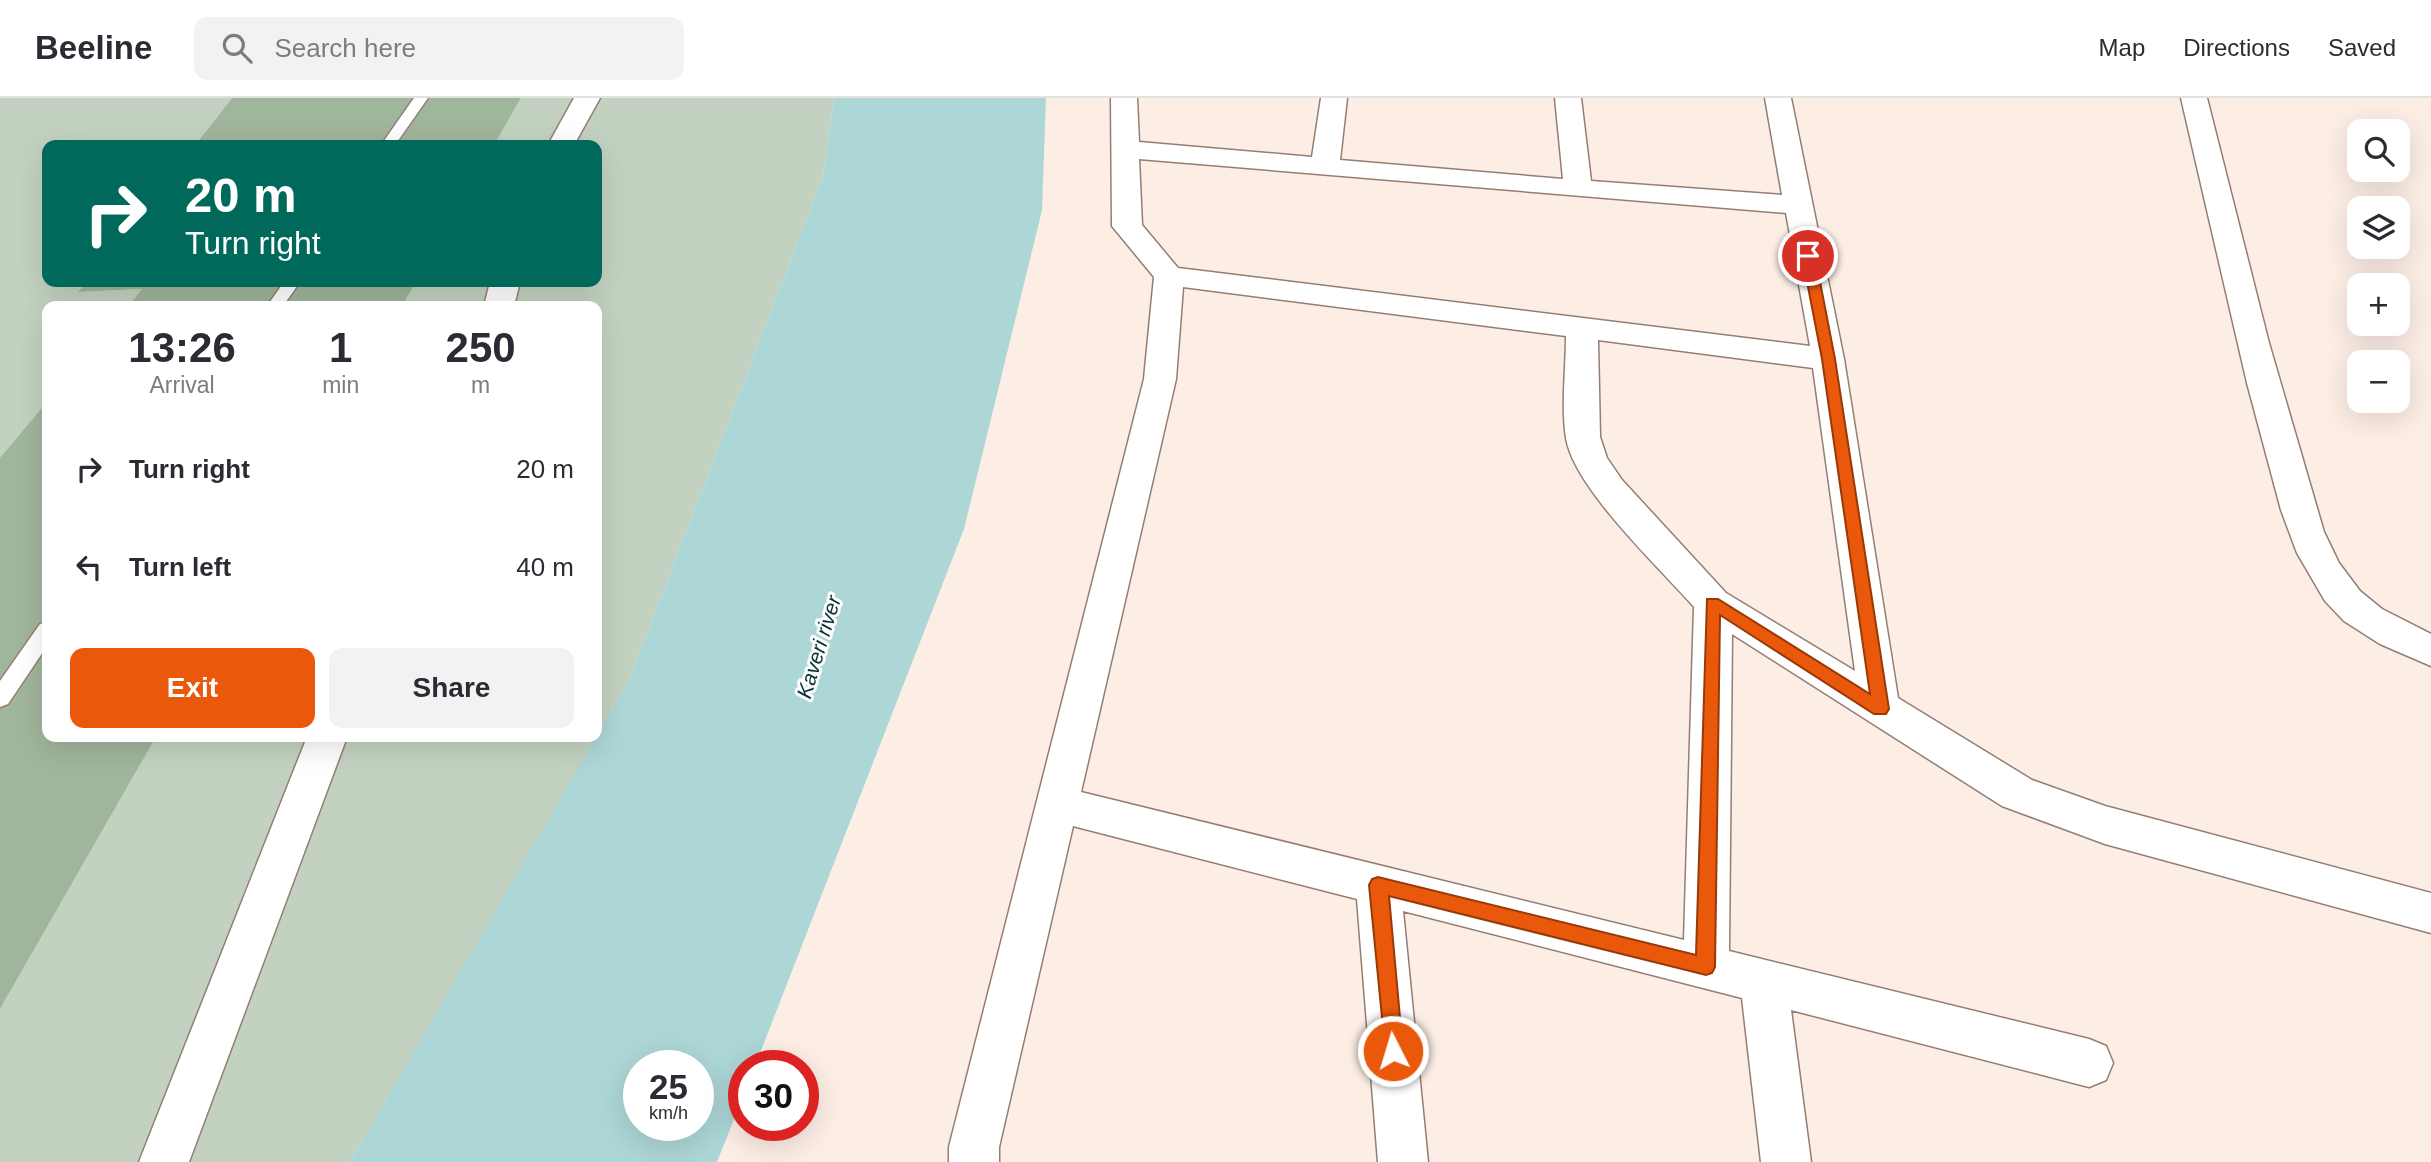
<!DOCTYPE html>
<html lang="en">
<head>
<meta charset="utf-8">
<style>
	:root { --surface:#fff; --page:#f2f2f3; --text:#2b2b33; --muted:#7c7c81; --line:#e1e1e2; --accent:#ea580c }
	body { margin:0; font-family:Arial,sans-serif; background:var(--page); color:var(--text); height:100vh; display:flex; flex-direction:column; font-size:26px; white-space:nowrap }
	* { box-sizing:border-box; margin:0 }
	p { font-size:23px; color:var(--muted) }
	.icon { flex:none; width:38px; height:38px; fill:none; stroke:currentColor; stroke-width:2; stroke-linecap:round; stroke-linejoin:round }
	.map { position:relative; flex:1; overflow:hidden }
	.sheet { position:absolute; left:42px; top:203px; width:560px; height:441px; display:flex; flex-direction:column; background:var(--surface); border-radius:14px; box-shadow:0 7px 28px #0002 }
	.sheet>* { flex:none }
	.hud { position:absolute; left:42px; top:42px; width:560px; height:147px; border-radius:14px; box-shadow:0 7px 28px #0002; background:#00695c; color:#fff; overflow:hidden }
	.buttons { position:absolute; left:2347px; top:21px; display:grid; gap:14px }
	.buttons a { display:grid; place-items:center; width:63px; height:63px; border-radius:14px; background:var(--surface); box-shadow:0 7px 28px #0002; font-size:35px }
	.speed { position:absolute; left:623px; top:952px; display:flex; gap:14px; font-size:35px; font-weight:700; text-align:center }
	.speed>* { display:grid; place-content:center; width:91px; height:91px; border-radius:50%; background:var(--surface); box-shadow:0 7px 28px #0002; line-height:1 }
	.speed small { font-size:18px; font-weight:400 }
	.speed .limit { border:10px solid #d22; background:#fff; color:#111 }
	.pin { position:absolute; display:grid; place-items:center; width:60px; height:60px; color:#fff; margin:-30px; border:4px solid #fff; border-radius:50%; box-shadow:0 2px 7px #0007 }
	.me { position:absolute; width:77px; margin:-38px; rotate:355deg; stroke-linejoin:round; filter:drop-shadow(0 0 5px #0008) }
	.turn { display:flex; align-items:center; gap:24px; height:147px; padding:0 28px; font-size:32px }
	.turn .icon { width:91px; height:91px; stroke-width:2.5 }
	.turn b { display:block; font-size:49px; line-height:60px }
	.eta { display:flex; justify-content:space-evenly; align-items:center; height:119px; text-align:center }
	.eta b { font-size:42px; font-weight:700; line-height:49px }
	.primary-button { display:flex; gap:14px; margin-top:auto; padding:14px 28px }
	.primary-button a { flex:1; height:80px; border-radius:14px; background:var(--accent); color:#fff; font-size:28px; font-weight:700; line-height:80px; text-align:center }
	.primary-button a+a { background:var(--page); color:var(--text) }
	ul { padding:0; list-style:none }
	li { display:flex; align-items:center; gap:21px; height:98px; padding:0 28px }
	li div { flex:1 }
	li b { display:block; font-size:26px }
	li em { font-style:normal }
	header { display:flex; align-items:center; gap:42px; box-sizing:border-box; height:98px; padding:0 35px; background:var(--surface); border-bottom:2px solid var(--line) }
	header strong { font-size:33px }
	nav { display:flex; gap:38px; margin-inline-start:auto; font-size:24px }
	.search { width:490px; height:63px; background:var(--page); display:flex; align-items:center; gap:18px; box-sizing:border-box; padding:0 24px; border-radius:14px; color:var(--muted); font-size:26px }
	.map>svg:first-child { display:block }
</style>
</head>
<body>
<header>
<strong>Beeline</strong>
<div class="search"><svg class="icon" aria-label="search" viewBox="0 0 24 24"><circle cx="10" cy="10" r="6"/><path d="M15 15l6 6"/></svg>Search here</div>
<nav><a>Map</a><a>Directions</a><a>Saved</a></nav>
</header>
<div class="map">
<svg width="2431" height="1064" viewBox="0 0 2431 1064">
	<rect width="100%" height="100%" fill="#fcede5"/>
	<path fill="#c3d2c0" d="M 0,0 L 232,0 L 195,47 L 47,47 L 47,184 L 87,184 L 79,194 L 143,191 L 130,208 L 47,208 L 47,312 L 0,371 Z
		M 521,0 L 834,0 L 823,78 L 628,584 L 597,638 L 597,208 L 402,208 L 416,184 L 597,184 L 597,47 L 494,47 Z
		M 156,639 L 597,639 L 350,1064 L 0,1064 L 0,911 Z"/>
	<path fill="#a0b69c" d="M 232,0 L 521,0 L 494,47 L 195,47 Z
		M 87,184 L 416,184 L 402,208 L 129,208 L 142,191 L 78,194 Z
		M 47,304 L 47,639 L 156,639 L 0,911 L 0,360 Z"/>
	<path fill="#add6d7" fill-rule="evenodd" d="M 834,0 L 1046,0 L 1042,112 L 964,431 L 755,968 L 744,968 L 744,996 L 717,1064 L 350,1064 L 628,584 L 823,78 ZM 639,968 L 698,968 L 698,1027 L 639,1027 Z"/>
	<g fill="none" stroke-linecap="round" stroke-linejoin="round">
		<g stroke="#947e73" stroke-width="3">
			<path id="service" d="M 414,0 L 428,0 L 395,47 L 381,47 Z
				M 284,184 L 300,184 L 283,208 L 267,208 Z
				M 47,524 L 47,548 L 8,606 L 0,609 L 0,583 L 40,526 Z"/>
		</g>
		<g stroke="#947e73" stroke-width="3">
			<path id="minor" d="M 574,0 L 600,0 L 574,47 L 548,47 Z
				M 1111,0 L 1137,0 L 1139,44 L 1312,59 L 1321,0 L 1347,0 L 1340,62 L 1563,81 L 1555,0 L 1581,0 L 1591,83 L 1782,97 L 1765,0 L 1791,0 L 1844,261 L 1898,600 L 2032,682 L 2105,708 L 2431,795 L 2431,835 L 2105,746 L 2002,708 L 1732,536 L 1729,853 L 2089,941 L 2106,948 L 2113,965 L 2106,982 L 2089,989 L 1791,912 L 1811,1064 L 1761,1064 L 1742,900 L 1403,813 L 1428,1064 L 1378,1064 L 1357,801 L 1073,728 L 999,1049 L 999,1064 L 949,1064 L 949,1049 L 1144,281 L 1154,179 L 1112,128 ZM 1139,61 L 1786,115 L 1810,248 L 1178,170 L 1142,127 ZM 1183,189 L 1566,238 C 1566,271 1561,308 1566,340 C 1574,390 1659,469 1694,509 L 1684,842 L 1081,694 L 1176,281 ZM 1598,242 L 1813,270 L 1855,573 L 1726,495 L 1622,382 L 1607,360 L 1600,339 Z
				M 2181,0 L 2207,0 L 2269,245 L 2324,434 L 2339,465 L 2360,493 L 2382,511 L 2431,536 L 2431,568 L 2380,546 L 2344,523 L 2325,503 L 2297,455 L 2281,412 L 2247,285 Z
				M 490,184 L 520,184 L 514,208 L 484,208 Z
				M 307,639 L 347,639 L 189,1064 L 139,1064 Z"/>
		</g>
		<use href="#service" fill="#fff" fill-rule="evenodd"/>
		<use href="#minor" fill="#fff" fill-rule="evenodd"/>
	</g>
	<path fill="#ea580c" stroke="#983908" stroke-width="2" d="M 1808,154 L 1815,158 L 1835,261 L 1889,611 L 1886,616 L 1874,616 L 1720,517 L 1715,869 L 1712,875 L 1706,877 L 1389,798 L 1403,953 L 1400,960 L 1393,963 L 1386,960 L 1369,787 L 1372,781 L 1378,779 L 1696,857 L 1707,501 L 1718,501 L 1870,596 L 1822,261 L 1802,158 Z"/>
	<g text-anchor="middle" stroke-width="6" stroke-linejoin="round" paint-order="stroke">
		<g font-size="21" font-style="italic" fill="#083133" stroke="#fdfdfd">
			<text transform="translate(819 549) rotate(-73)" y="7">Kaveri river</text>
		</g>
	</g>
</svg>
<div class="buttons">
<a><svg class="icon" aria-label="search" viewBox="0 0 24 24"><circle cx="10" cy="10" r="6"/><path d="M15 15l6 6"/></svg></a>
<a><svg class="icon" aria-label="layers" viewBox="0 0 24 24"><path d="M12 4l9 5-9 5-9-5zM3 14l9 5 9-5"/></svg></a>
<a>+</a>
<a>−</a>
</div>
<div class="speed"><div>25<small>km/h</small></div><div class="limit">30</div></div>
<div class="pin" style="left:1808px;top:158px;background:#d93025"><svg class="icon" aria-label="arrive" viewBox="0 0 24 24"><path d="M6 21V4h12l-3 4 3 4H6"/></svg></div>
<svg class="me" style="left:1393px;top:953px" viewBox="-20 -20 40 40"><circle r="17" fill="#ea580c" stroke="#fff" stroke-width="3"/><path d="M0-11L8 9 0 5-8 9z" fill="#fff"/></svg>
<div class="hud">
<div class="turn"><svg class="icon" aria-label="right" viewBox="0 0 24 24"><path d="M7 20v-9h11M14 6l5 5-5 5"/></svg><div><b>20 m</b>Turn right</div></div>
</div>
<section class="sheet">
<div class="eta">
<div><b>13:26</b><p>Arrival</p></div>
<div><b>1</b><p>min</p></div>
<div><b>250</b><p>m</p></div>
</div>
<ul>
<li><svg class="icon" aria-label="right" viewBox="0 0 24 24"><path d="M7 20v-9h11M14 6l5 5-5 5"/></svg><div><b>Turn right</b></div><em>20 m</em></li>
<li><svg class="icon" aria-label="left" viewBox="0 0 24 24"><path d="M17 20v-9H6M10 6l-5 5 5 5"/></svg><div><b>Turn left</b></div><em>40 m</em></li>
</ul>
<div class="primary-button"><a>Exit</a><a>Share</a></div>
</section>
</div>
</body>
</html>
